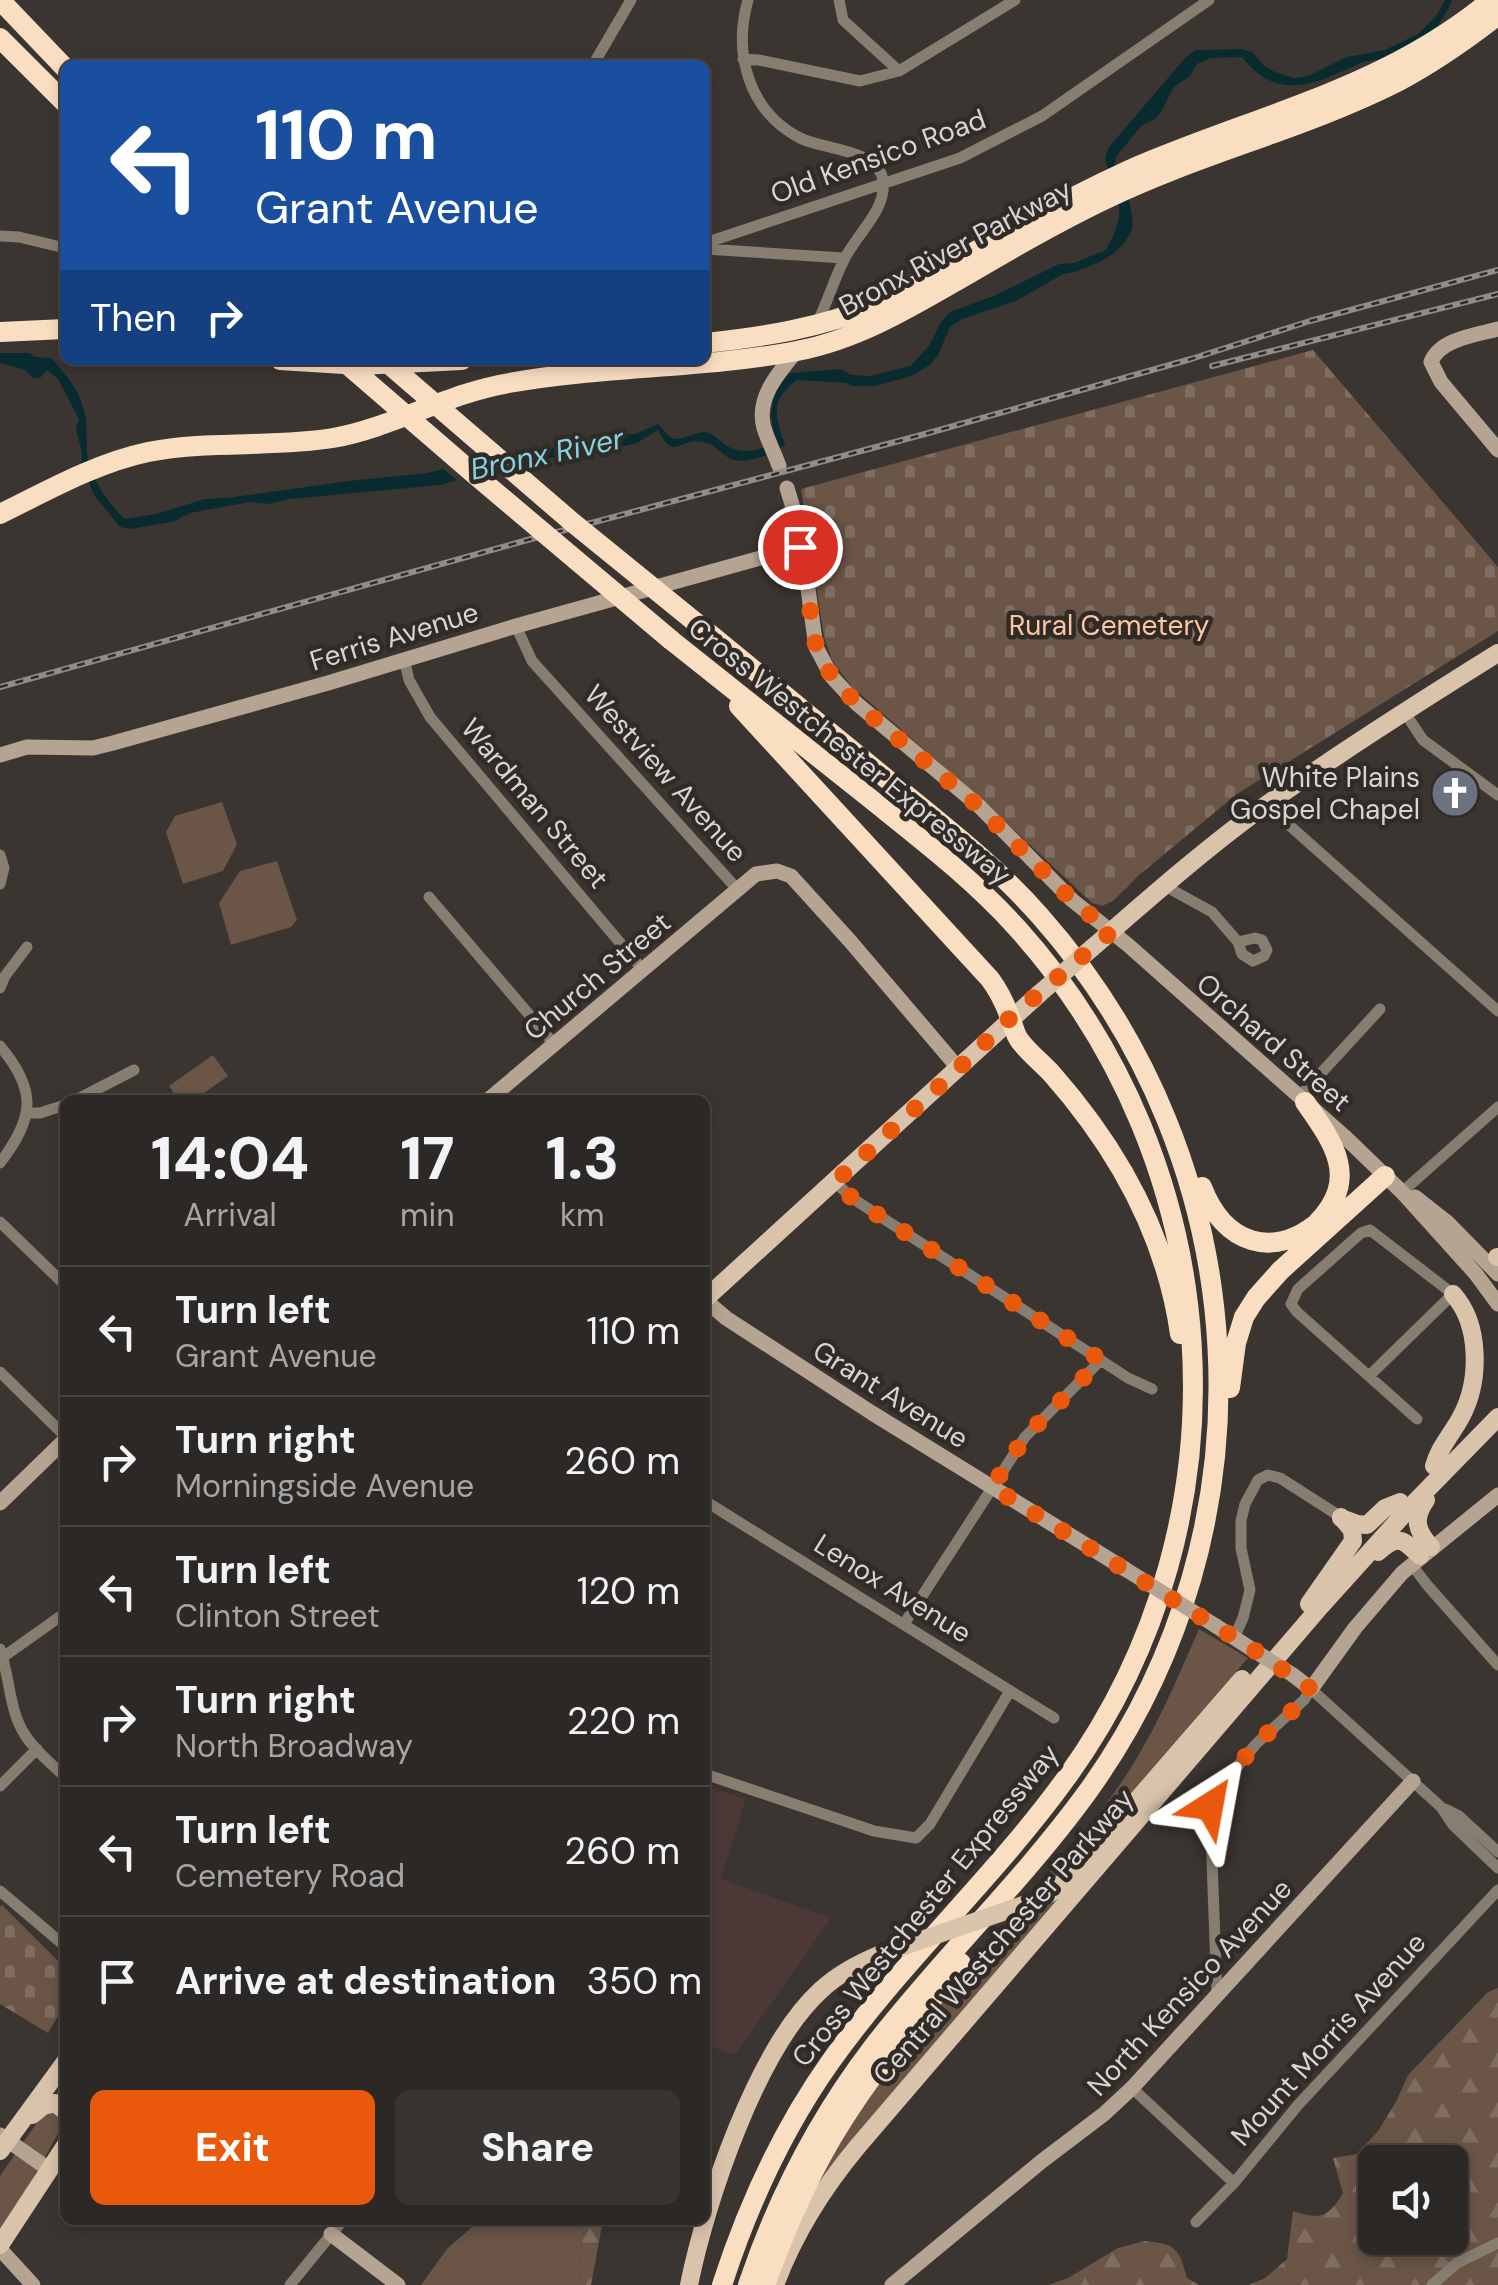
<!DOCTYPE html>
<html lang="en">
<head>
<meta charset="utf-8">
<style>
	:root { --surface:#2c2825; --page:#383432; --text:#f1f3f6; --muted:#a6a6a7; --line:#484442; --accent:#ea580c }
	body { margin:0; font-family:"DM Sans",sans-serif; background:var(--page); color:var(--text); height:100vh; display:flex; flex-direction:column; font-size:38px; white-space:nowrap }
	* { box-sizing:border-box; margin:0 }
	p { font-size:32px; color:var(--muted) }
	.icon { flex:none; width:55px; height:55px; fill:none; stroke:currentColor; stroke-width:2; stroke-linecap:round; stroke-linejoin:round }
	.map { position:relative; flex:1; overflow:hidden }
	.panel { position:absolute; left:60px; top:1095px; width:650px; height:1130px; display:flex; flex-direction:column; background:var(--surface); border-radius:15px; box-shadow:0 5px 15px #0003,0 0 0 2px var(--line) }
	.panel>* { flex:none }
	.guide { position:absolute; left:60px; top:60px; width:650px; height:305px; border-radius:15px; box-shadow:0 5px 15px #0003,0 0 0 2px var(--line); background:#1a4fa0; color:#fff; overflow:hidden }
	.tools { position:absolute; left:1358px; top:2145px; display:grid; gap:20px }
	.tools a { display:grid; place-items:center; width:110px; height:110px; border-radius:15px; background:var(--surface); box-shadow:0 5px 15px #0003,0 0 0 2px var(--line); font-size:50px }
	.pin { position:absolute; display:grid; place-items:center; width:85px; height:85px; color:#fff; margin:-42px; border:5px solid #fff; border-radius:50%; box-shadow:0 2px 10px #0007 }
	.me { position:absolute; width:110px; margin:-55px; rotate:34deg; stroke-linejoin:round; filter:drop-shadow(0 0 8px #0008) }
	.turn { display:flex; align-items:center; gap:35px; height:210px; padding:0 30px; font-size:45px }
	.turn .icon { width:130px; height:130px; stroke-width:2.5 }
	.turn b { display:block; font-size:70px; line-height:85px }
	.then { display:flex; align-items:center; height:95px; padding:0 30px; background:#0003; gap:20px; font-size:38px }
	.eta { display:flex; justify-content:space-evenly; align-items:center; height:170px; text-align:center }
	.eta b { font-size:60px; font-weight:800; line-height:70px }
	.action { display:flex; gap:20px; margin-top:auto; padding:20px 30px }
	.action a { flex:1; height:115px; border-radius:15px; background:var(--accent); color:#fff; font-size:40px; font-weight:800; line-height:115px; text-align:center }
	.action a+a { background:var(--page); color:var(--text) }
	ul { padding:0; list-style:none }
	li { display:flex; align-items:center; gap:30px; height:130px; padding:0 30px; border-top:2px solid var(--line) }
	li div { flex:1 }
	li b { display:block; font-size:38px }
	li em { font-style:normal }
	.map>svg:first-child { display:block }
</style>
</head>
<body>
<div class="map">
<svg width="1498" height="2285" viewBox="0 0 1498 2285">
	<defs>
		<pattern id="forest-firs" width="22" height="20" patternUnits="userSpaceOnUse" patternTransform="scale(2.5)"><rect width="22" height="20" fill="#6a5547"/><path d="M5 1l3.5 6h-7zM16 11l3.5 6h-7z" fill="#7f6d61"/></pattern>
		<pattern id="cemetery-stones" width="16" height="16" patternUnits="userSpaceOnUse" patternTransform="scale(2.5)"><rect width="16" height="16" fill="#6a5547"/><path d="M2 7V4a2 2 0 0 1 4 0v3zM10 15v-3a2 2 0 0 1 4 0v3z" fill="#7f6d61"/></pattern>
	</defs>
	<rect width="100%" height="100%" fill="#3b3531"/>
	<path fill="#4d3837" d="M 705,1786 L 746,1799 L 721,1879 L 831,1918 L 735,2055 L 705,2044 Z"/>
	<path fill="#6a5547" d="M 222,802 L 237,844 L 223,871 L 183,884 L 166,832 L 175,816 Z
		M 277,861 L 297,920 L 291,927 L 231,945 L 219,903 L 240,871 Z
		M 213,1055 L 228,1076 L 194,1100 L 179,1100 L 169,1086 Z
		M 1199,1629 L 1248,1658 L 1064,1870 L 1044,1887 L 1033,1892 C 1070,1848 1109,1806 1138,1756 C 1162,1716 1180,1672 1199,1629 Z
		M 1072,1886 L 802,2209 L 839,2138 L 945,1994 L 1009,1919 Z
		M 65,2082 L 64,2123 L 31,2182 L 0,2228 L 0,2176 Z
		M 480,2220 L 583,2220 L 579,2285 L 421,2285 L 447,2249 Z"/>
	<path fill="url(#forest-firs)" fill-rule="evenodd" d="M 1498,1988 L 1498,2285 L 1249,2285 L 1265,2278 L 1287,2259 L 1293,2211 C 1320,2220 1328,2218 1343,2193 L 1333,2158 L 1357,2154 L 1378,2131 L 1396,2102 L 1408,2075 L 1488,1992 ZM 1375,2162 L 1450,2162 L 1450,2238 L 1375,2238 Z
		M 583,2220 L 603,2220 L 591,2285 L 579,2285 Z
		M 1145,2241 C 1176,2244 1179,2248 1187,2278 L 1199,2285 L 1049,2285 L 1068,2278 L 1118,2248 Z"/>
	<path fill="url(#cemetery-stones)" d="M 1313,350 L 1498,567 L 1498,631 L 1237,794 L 1139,875 L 1113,901 L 1102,906 L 1092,903 L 981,799 L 851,686 L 832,660 L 824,637 L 801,489 Z
		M 2,1905 L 65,1968 L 65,2004 L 48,2033 L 0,2004 L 0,1907 Z"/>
	<path fill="#082b30" d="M 1445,0 L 1452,0 C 1447,12 1440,25 1430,33 C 1417,44 1382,63 1365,61 C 1319,81 1281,106 1242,57 L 1210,58 L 1197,64 L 1190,76 L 1174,87 L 1161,112 L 1155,119 L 1142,125 L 1116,157 L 1115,164 L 1129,200 L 1133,222 L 1132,230 L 1125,242 L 1114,253 L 1100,262 L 1075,272 L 1063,274 L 1016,301 L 962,319 L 950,327 L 938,355 L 930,365 L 911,376 L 875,386 L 853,386 L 846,383 L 797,380 C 769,400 775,416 785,445 C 774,454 744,465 731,459 C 720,454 716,444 703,442 C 679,437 674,463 658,430 L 637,443 L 616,448 L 591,454 L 525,460 L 440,485 L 290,499 L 268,504 L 250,502 L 190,513 L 175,521 L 131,529 L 120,527 L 94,495 L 81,463 L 82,453 L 76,429 L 79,419 L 58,379 L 47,370 L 40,378 L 33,378 L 25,370 L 0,363 L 0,353 L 30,353 L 34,357 L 51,358 C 63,371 77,387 82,404 C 88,419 86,435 87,451 C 89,476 107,501 124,519 L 156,514 L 205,499 L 227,498 L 349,481 L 427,473 L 532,448 L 545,449 L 600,443 L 619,435 L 635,434 L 658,424 C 662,427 664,432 669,436 C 680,445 695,429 708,433 C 716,436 722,443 729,447 C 743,455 763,450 775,441 L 771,414 L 774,395 L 780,383 L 790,373 L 840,369 L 851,375 L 870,376 L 910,366 L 929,346 L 941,322 L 950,312 L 996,295 L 1059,264 L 1074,263 L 1106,250 C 1130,205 1117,203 1105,158 L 1109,147 L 1185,58 L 1196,50 L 1243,49 L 1253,53 L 1264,66 L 1275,72 L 1294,78 L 1308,76 L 1347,57 L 1385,50 L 1418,34 L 1437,15 Z"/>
	<path fill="#3b3531" d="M 512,447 L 533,465 L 461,484 L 439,465 Z"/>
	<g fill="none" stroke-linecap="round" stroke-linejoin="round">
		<path stroke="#887d71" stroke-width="11" d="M 748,0 C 733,53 748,111 800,138 C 823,150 880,149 883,181 C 887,211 854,236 843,262 C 833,282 827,304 816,325
			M 839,0 L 843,20 L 899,71
			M 743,59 L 759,60 L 860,81 L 899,71 L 1015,0
			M 593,65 L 631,0
			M 0,236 L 19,237 L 65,248
			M 705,243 L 960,158 L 1042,116 L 1209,0
			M 705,249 L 844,258
			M 516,626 L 532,661 L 737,889
			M 404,659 L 409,680 L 430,717 L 643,970
			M 1405,713 L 1423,740 L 1498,795
			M 1268,804 L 1280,817 L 1498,1011
			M 0,855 L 4,868 L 0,884
			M 1165,886 L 1212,912 L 1238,942
			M 429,897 L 555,1045
			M 1255,938 L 1262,940 L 1267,950 L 1264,956 L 1253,961 L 1242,954 L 1238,942 Z
			M 0,988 L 5,976 L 27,947
			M 0,1046 C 38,1091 34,1118 0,1163
			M 1299,1097 L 1380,1009
			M 76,1100 L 134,1070
			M 28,1113 L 40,1113 L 65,1105
			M 835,1182 L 852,1198 L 1128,1378 L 1152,1389
			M 1402,1192 L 1498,1107
			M 0,1222 L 65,1285
			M 0,1372 L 65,1436
			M 1369,1376 L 1453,1294 L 1370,1230 L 1361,1233 L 1298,1289 L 1291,1304 L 1297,1312 L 1417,1419
			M 705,1501 L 1054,1718
			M 1411,1564 L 1428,1586 L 1498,1665
			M 904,1624 L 1025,1437 L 1101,1360
			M 1234,1638 L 1243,1618 L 1250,1590 L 1241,1548 L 1241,1521 L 1245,1504 L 1258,1480 L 1268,1475 L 1280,1478 L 1341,1517
			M 0,1649 C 10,1677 9,1711 25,1735 C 35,1751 52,1764 65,1777
			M 3,1657 L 65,1613
			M 705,1774 L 874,1831 L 916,1838 L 930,1824 L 1010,1691
			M 0,1786 L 37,1749
			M 1445,1809 L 1459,1816 L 1498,1852
			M 0,1891 L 65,1946
			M 1217,1995 L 1210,1807 L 1218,1790 L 1256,1744 L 1304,1700 L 1311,1689 L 1441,1807 L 1453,1825 L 1498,1868
			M 1132,2088 L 1234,2183
			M 1196,2222 L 1234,2183 L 1298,2105 L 1498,1890
			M 290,2285 L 343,2220
			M 1432,2285 L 1457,2263 L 1498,2243"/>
		<path stroke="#b6a492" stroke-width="15" d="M 1498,329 C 1476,335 1440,339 1431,362 L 1441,382 L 1498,450
			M 779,466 C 775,454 768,441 764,428 C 755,397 781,370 799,348
			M 787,488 L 794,511 L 805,567 L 816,647 L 832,677 L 856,703 L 979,806 L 1072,900 L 1128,945 L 1344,1136 L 1402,1192 L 1476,1274 L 1498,1304
			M 0,755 L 27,747 L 93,748 L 113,743 L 328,683 L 516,626 L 800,547
			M 488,1100 L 756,874 L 777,871 L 791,876 L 850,941 L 959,1069
			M 1415,1197 L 1448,1223 L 1498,1274
			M 705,1300 L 726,1318 L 872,1413 L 1125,1569
			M 0,1503 L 65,1440
			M 1216,1626 L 1253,1650
			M 1293,1675 L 1311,1689 L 1355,1628 L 1402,1573 L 1498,1495
			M 0,2135 L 50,2170
			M 331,2234 L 398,2285
			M 0,2249 L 33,2285
			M 892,2285 L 1042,2161 L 1104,2114 L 1132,2088 L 1413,1781"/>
		<path stroke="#dac3ab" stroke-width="18" d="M 1092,948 C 1145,902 1199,854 1256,812 C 1334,756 1416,704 1498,653
			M 1497,1257 L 1498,1257
			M 705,1299 L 1039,994
			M 1434,1466 C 1439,1447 1452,1434 1461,1417 C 1480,1382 1481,1325 1453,1294
			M 1426,1500 C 1413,1519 1416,1530 1431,1547
			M 1341,1518 L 1357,1524 L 1367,1525 L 1385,1508 L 1400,1502
			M 1378,1552 C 1398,1534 1403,1539 1420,1556
			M 1309,1604 L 1353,1541 L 1352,1530 L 1341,1517
			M 1035,1901 L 1051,1893 L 1077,1869 L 1242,1679
			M 32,2115 L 43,2106 L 55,2103 L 65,2111
			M 0,2151 L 65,2062
			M 0,2245 L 65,2146
			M 689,2285 C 706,2201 757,2048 821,1990 C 838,1974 859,1963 881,1954
			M 775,2285 C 794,2234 823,2188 858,2146 L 1320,1607 L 1413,1504 L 1498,1417"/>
		<path stroke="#fadec1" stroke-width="20" d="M 0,0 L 65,68
			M 0,38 L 65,103
			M 0,332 L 65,329
			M 705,343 C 763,337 821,328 875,305 C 914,289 951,265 988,244 C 1034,217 1081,192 1129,170 C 1255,115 1383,90 1491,0
			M 280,360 L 360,365 L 462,360
			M 0,514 C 47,491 96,463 148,452 C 209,440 272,448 333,438 C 394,427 448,393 509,383 C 604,366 702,369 797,351 C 861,339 916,304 972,272 C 1016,246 1060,221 1106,199 C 1201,153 1304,129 1397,82 C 1433,63 1466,40 1498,15
			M 705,630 C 769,683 834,736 899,789 C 948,829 998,868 1040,916 C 1258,1162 1280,1527 1086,1794 C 1021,1883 940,1960 873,2047 C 818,2119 777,2199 748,2285
			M 671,640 C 737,692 801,744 867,796 C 918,837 972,878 1017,928 C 1229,1163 1254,1518 1067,1777 C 995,1877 902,1961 831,2061 C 782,2130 748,2205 722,2285
			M 739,706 L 990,979 C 999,991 1006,1006 1011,1020 C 1014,1027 1015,1035 1020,1041 C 1029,1053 1042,1063 1052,1074 C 1118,1149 1166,1235 1180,1334
			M 1305,1102 C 1334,1143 1360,1179 1317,1223
			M 1202,1187 C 1224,1244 1273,1261 1321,1220
			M 1230,1388 L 1236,1343 L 1244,1317 L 1256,1298 L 1280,1271 L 1385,1176
			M 765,2285 C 781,2241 799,2198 821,2157 C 859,2087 912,2025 961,1963"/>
		<g stroke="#918c89" stroke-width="6">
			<path id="rail" d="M 1212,366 L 1498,294
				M 0,687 L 531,539 L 925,434 L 1191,359 L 1310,321 L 1498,270"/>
		</g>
		<use href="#rail" stroke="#302b27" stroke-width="2.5" stroke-dasharray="8" stroke-linecap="butt"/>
		<path stroke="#b6a492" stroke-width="15" d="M 1125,1569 L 1216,1626
			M 1253,1650 L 1293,1675"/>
		<path stroke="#dac3ab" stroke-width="18" d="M 1039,994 L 1092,948
			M 881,1954 L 1035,1901"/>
		<path stroke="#fadec1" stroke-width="20" d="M 342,360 L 474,474 L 671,640
			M 384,360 L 572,522 L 705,630"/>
	</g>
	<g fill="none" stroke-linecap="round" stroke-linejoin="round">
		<path stroke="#ea580c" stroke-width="18" stroke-dasharray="0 32.4" d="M 800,547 L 816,646 L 832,677 L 856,703 L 978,806 L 1072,900 L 1111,932 L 1010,1018 L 959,1068 L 835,1182 L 852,1198 L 1101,1360 L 1025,1437 L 992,1487 L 1254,1650 L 1311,1689 L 1304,1700 L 1256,1744 L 1218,1790 L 1210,1806"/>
	</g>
	<defs>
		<g id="church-disc" transform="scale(2.5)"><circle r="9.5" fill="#6b7280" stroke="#302b27"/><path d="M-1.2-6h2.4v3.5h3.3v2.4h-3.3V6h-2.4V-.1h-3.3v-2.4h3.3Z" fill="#fff"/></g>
	</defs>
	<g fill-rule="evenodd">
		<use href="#church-disc" x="1455" y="793"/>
	</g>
	<g text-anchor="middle" stroke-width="9" stroke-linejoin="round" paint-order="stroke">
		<g font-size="28" fill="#d8d4d2" stroke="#302b27">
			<text transform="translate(878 156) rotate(-20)" y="10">Old Kensico Road</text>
			<text transform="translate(955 247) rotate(-28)" y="10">Bronx River Parkway</text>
			<text transform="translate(394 636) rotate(-17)" y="10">Ferris Avenue</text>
			<text transform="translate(850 751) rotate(39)" y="10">Cross Westchester Expressway</text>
			<text transform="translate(666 773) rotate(48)" y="10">Westview Avenue</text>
			<text transform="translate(535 803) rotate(50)" y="10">Wardman Street</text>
			<text transform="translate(597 976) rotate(-40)" y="10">Church Street</text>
			<text transform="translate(1274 1042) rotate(41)" y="10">Orchard Street</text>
			<text transform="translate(891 1394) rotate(32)" y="10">Grant Avenue</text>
			<text transform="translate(893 1588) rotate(32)" y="10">Lenox Avenue</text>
			<text transform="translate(925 1905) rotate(-51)" y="10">Cross Westchester Expressway</text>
			<text transform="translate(1003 1936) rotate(-49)" y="10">Central Westchester Parkway</text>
			<text transform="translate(1189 1987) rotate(-47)" y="10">North Kensico Avenue</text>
			<text transform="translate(1328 2039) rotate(-48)" y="10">Mount Morris Avenue</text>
		</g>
		<g font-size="28" fill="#fdc6a2" stroke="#302b27">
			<text x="1109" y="635">Rural Cemetery</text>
		</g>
		<g font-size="28" fill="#d8d4d2" stroke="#302b27" text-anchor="end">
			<text x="1420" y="787">White Plains<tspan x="1420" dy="32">Gospel Chapel</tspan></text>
		</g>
		<g font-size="30" font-style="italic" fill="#85d3e0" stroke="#302b27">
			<text transform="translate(547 454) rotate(-12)" y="10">Bronx River</text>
		</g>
	</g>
</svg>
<div class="tools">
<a><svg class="icon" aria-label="sound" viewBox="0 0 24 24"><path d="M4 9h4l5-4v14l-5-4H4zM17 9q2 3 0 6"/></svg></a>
</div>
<div class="pin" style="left:800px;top:547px;background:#d93025"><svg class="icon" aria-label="arrive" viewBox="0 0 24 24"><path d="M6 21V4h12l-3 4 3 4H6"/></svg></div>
<svg class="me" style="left:1210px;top:1806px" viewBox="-20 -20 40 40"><path d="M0-17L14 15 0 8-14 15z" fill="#ea580c" stroke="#fff" stroke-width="4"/></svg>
<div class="guide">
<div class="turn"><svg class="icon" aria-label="left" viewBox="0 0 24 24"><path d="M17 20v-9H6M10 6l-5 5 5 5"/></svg><div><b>110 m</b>Grant Avenue</div></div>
<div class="then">Then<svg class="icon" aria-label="right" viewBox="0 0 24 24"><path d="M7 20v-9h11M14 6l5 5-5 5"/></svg></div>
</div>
<section class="panel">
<div class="eta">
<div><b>14:04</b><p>Arrival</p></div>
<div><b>17</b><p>min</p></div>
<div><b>1.3</b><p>km</p></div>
</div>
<ul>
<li><svg class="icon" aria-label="left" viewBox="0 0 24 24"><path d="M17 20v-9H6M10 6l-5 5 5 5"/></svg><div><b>Turn left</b><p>Grant Avenue</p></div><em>110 m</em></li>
<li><svg class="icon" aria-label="right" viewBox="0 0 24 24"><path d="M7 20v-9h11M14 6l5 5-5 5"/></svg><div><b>Turn right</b><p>Morningside Avenue</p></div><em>260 m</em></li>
<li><svg class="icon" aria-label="left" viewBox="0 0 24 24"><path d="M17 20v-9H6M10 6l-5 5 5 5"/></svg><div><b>Turn left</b><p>Clinton Street</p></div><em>120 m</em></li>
<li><svg class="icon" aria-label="right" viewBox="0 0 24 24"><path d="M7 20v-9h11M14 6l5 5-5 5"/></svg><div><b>Turn right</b><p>North Broadway</p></div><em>220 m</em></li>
<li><svg class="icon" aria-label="left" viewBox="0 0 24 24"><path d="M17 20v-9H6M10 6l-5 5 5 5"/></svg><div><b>Turn left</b><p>Cemetery Road</p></div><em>260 m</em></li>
<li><svg class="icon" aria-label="arrive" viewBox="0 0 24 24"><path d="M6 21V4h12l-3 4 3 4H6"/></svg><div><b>Arrive at destination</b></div><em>350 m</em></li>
</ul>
<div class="action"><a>Exit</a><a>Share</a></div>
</section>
</div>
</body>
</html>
